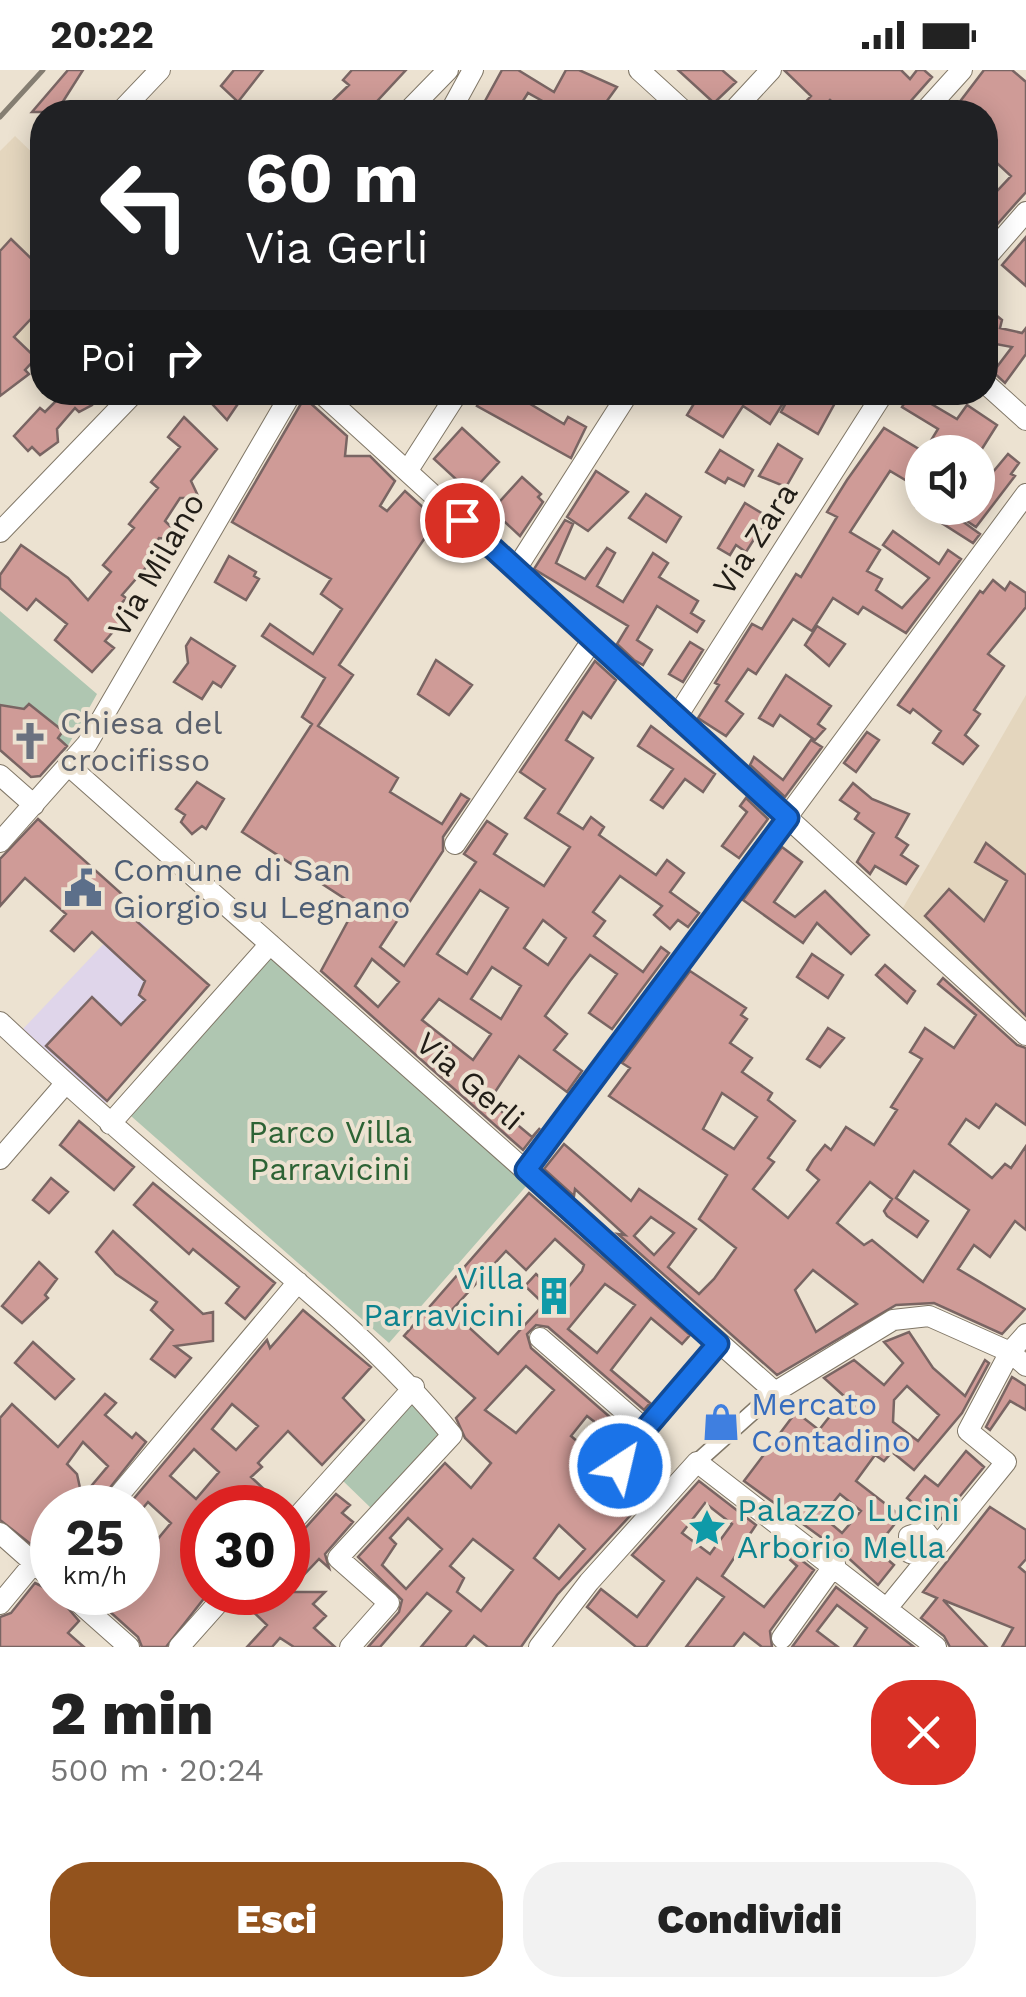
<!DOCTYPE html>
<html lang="it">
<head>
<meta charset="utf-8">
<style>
	:root { --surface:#fff; --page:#f2f2f2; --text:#222; --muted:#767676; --accent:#93531d }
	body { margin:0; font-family:"Work Sans",sans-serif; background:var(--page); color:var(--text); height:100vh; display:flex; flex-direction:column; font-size:38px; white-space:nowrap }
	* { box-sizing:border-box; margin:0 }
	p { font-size:32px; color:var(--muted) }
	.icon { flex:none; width:55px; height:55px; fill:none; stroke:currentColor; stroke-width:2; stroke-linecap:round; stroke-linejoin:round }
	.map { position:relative; height:1577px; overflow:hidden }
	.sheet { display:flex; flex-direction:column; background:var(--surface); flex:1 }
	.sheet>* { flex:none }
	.top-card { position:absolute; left:30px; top:30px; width:968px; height:305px; border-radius:40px; box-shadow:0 5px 25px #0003; background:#202124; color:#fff; overflow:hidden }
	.buttons { position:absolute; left:905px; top:365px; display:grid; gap:20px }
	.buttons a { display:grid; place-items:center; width:90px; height:90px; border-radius:50%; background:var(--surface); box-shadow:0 5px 25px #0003; font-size:50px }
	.speed { position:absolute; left:30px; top:1415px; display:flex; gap:20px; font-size:50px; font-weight:700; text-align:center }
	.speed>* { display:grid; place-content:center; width:130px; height:130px; border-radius:50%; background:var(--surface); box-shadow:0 5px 25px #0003; line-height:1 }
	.speed small { font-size:25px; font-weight:400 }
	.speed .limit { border:15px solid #d22; background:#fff; color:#111 }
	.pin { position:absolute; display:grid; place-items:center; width:85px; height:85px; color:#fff; margin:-42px; border:5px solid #fff; border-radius:50%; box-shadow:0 2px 10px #0007 }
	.me { position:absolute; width:110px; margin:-55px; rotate:35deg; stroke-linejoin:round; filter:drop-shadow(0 0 8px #0008) }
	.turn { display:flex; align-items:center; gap:35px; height:210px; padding:0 50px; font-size:45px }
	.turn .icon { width:130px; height:130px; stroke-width:2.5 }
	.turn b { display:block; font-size:70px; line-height:85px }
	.then { display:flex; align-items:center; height:95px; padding:0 50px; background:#0003; gap:20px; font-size:38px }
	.round { display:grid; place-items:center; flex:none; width:105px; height:105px; border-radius:40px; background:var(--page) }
	.summary { display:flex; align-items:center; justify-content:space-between; height:170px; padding:0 50px }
	h1 { font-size:60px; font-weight:800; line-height:75px }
	.primary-button { display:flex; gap:20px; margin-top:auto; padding:20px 50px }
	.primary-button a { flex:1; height:115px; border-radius:40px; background:var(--accent); color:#fff; font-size:40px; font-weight:800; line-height:115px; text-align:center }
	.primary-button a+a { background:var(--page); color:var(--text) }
	.status { display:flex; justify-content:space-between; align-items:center; height:70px; padding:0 50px; background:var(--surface); direction:ltr }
	.status svg { height:28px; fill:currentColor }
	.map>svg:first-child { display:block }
</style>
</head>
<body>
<div class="status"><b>20:22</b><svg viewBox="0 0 49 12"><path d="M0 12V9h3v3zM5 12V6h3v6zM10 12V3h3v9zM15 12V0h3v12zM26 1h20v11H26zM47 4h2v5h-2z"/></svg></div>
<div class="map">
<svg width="1026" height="1577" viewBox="0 0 1026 1577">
	<rect width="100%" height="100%" fill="#ece2d1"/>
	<path fill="#e4d6be" d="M 15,66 L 42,92 L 42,272 L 0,318 L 0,81 Z
		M 1026,625 L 1026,959 L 900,843 Z"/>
	<path fill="#dfd5ea" d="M 132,844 L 209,915 L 104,1035 L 23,959 Z"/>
	<path fill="#afc6b1" d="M 0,541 L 97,624 L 65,681 L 20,638 L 0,637 Z
		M 270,887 L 528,1114 L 389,1273 L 131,1046 Z
		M 414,1323 L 447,1364 L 374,1441 L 340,1408 Z"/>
	<path fill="#cf9b97" stroke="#796563" stroke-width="2.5" fill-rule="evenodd" d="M 68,0 L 83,0 L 62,33 L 72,42 L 32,42 Z
		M 234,0 L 263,0 L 238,32 L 221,16 Z
		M 352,0 L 406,0 L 367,42 L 321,42 L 349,15 L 343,10 Z
		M 502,0 L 518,0 L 554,22 L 566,0 L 579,0 L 617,17 L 599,42 L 562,42 L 528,23 L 516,42 L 479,42 Z
		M 678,0 L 722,0 L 736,12 L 714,33 Z
		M 784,0 L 901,0 L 910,9 L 917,0 L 924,0 L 932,7 L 901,42 L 844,42 L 830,30 L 818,42 L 796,42 L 811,26 Z
		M 984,0 L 1012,0 L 1026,12 L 1026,122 L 985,168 L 985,134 L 1011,106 L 985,82 L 985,42 L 952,42 Z
		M 1026,167 L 1026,216 L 1002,195 Z
		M 11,169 L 42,199 L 42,237 L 14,267 L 36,288 L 25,300 L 29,304 L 0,326 L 0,181 Z
		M 985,236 L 1002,250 L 1000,258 L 1022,263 L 1026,258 L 1026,284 L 1005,313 L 993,302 L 1012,277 L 985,272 Z
		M 59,322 L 89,322 L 92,335 L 79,342 L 75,338 L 57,359 L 58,372 L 40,385 L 32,377 L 28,381 L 14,366 L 40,338 L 45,342 L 62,325 Z
		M 201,322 L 246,322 L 227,350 Z
		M 485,322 L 510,322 L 564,354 L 568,347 L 586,357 L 571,388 L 477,336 Z
		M 701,322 L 773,322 L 785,330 L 770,354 L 743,336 L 723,367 L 687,345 Z
		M 792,322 L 806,322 L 818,330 L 822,325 L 835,333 L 818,364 L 781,342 Z
		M 911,322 L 957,349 L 967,335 L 997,355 L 980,382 L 922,382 L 907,411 L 890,401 L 850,462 L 880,480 L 867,501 L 882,509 L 876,520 L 902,538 L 929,508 L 883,475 L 893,461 L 939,494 L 948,480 L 961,489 L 906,563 L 863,537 L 858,544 L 833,528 L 812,561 L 793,549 L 756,604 L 748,599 L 726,631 L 743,644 L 726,666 L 698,648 L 719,615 L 715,613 L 752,554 L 762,559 L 796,504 L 801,507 L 837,447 L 827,442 L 847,410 L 884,358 L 924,382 L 938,359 L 902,337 Z
		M 308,331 L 347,366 L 345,386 L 370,386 L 395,411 L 380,436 L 387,441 L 405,421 L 437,450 L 339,595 L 353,605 L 318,656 L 398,708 L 390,722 L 442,754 L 461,724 L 469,729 L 443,767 L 443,781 L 380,877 L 404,896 L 476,792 L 464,784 L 487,751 L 507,764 L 494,784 L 544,816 L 570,777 L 525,748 L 545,719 L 520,702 L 595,591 L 616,610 L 591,648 L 583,642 L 566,670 L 593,688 L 558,743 L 583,759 L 591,747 L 604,757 L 599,765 L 656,805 L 667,790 L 684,803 L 670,822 L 699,843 L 688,857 L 678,850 L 670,859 L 654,845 L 662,836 L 620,806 L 593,842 L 605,851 L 594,866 L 643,902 L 661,877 L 669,883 L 612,959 L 589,943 L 617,904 L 590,885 L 570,911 L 545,946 L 567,964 L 554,980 L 582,1001 L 567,1022 L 519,986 L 489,1031 L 532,1067 L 540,1058 L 523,1080 L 321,901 L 356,836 L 242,762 L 312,654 L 302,647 L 325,608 L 262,566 L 270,554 L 313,584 L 342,539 L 321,524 L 331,509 L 232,452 L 302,332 ZM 480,820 L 508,838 L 467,904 L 437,884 ZM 543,850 L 566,868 L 548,895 L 524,878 ZM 372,889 L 399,912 L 378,937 L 355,916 ZM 492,897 L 521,916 L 501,949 L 471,929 ZM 439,929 L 491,964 L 473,990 L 422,950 Z
		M 184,347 L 217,379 L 191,411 L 199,428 L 180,428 L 165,451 L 175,461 L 168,469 L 159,468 L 144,491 L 148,495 L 122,525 L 126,528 L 121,534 L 130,542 L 105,571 L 114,578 L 92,602 L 55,570 L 67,554 L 36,529 L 27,540 L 0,518 L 0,505 L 21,475 L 68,508 L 88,530 L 111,502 L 103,495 L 134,458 L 129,454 L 158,418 L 151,412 L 180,377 L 168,367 Z
		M 462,358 L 499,392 L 471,423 L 434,389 Z
		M 778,374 L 802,389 L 786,417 L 759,406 Z
		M 720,380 L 753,400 L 744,416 L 728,408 L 725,413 L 706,402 Z
		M 1008,384 L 1019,393 L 1011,404 L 1015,406 L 976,457 L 947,438 L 978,438 L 978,420 Z
		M 596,401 L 628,422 L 588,461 L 567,447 Z
		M 522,407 L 541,424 L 538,427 L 543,432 L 520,466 L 492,440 Z
		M 646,424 L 681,447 L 666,472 L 629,448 Z
		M 745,433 L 768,447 L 746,482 L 736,475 L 730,485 L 718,478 Z
		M 918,438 L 944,438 L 980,464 L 973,473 Z
		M 565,450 L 573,454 L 556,493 L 585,509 L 607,478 L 615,483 L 597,516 L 623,532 L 653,483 L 668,493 L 659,507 L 698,531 L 691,543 L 704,551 L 697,562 L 657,536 L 637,570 L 652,580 L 643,595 L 634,590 L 617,574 L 628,556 L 534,499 Z
		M 229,486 L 256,502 L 254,506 L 259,509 L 246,530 L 215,512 Z
		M 993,510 L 1005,520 L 1010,512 L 1026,523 L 1026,537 L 988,584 L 1004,596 L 974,640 L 980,644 L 965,665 L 978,676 L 963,694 L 933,673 L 941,661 L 913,639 L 910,643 L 898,635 L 980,521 L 983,523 Z
		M 817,556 L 845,574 L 829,596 L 805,575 Z
		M 191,568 L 235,596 L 221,617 L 213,612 L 202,629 L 174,612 L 188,593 L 186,576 Z
		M 690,572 L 703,580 L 683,612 L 669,604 Z
		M 436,590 L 472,615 L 449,645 L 418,624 Z
		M 786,605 L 831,636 L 818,654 L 825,659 L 815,670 L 780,645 L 773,656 L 759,648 Z
		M 29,634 L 63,661 L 58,668 L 67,676 L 40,706 L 31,707 L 0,680 L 0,635 L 24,639 Z
		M 651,656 L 715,704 L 703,722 L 685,709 L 663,738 L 651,730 L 673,699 L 638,676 Z
		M 867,662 L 879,670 L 856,702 L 844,693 Z
		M 811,670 L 822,677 L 785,727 L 750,695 L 754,687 L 783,710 Z
		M 197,712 L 224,729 L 206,759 L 202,756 L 192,764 L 181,752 L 185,745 L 176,739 Z
		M 853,713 L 872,729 L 909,744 L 896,767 L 908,775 L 901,785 L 918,796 L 906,814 L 875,796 L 870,804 L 857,792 L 874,763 L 855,749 L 859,743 L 840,730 Z
		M 746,728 L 768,749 L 739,788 L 722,776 L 747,742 L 740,736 Z
		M 38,749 L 124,826 L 117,834 L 209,915 L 107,1031 L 46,976 L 92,927 L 121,955 L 145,930 L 139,925 L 145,911 L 92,862 L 74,881 L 51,861 L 66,844 L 25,808 L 0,836 L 0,789 Z
		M 986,773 L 1026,805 L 1026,946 L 925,846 L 949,819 L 984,851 L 1007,811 L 975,792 Z
		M 782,777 L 802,792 L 774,832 L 795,847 L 825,821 L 869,865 L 851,884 L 817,853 L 803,873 L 743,830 Z
		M 812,884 L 843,905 L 828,928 L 797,907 Z
		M 885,895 L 915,921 L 907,933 L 876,905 Z
		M 690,901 L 746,938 L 741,945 L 747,949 L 730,973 L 752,988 L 742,1002 L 772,1023 L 768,1030 L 795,1051 L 768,1088 L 774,1092 L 753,1119 L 788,1148 L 819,1110 L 807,1100 L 813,1090 L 825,1075 L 831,1080 L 846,1057 L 874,1075 L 897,1040 L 891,1037 L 922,989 L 910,982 L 925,958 L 954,978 L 976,945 L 938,914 L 943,908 L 1017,975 L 1026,978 L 1026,1055 L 996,1034 L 979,1058 L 966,1049 L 949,1074 L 992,1108 L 1005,1094 L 1011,1098 L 1026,1076 L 1026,1160 L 1015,1151 L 990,1187 L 974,1175 L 958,1199 L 1025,1239 L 1002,1264 L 934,1233 L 896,1235 L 777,1305 L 618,1164 L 625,1165 L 575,1119 L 574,1126 L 544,1099 L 564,1074 L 631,1131 L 639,1119 L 696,1159 L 668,1197 L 699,1224 L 714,1209 L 736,1178 L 699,1149 L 727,1105 L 609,1026 L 630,998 L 622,993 ZM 722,1023 L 757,1047 L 734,1079 L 703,1059 ZM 914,1101 L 969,1140 L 923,1212 L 872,1170 L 864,1175 L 837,1153 L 870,1112 L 892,1129 L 884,1141 L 887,1146 L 917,1167 L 928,1151 L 896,1128 ZM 651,1147 L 674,1163 L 654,1185 L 634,1166 ZM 813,1200 L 857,1234 L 816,1262 L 795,1220 Z
		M 828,958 L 844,968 L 820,997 L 807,989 Z
		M 79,1051 L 134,1097 L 114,1120 L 60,1075 Z
		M 51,1108 L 68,1122 L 49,1143 L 33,1130 Z
		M 153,1113 L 275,1213 L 245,1249 L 226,1233 L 239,1217 L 193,1179 L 189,1184 L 134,1135 Z
		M 529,1123 L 690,1265 L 682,1274 L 651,1248 L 611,1300 L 650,1333 L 644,1340 L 548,1257 L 536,1255 L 527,1264 L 531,1278 L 627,1362 L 592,1413 L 615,1434 L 625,1422 L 640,1435 L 557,1525 L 521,1577 L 488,1577 L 474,1566 L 465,1577 L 421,1577 L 451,1541 L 427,1523 L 380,1577 L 368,1577 L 399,1542 L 402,1530 L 358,1487 L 445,1393 L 471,1418 L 491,1393 L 465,1368 L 456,1348 L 475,1328 L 404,1266 ZM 555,1169 L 584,1195 L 582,1201 L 561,1226 L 536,1204 L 525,1216 L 544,1234 L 498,1284 L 451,1241 L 506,1181 L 526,1200 ZM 605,1214 L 635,1235 L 597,1283 L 568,1259 ZM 526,1296 L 554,1320 L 516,1363 L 485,1340 ZM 587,1346 L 609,1363 L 592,1384 L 571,1366 ZM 408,1448 L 442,1479 L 406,1519 L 382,1495 L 396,1474 L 390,1468 ZM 559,1455 L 585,1479 L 559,1509 L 534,1488 ZM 473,1469 L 513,1500 L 481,1541 L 457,1522 L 464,1508 L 450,1496 Z
		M 113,1161 L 203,1244 L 213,1242 L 213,1271 L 175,1276 L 191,1288 L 175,1307 L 151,1289 L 173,1260 L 151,1240 L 157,1232 L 116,1204 L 96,1182 Z
		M 39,1192 L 57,1209 L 45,1225 L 48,1228 L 22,1253 L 2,1236 Z
		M 303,1240 L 371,1297 L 343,1328 L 364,1350 L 322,1395 L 288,1361 L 258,1393 L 262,1397 L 251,1407 L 284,1438 L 202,1438 L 202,1522 L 209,1522 L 166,1577 L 142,1577 L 138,1567 L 88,1522 L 110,1528 L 115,1522 L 138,1522 L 138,1463 L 152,1476 L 171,1453 L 148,1432 L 143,1438 L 126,1438 L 267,1270 L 270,1278 ZM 232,1334 L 258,1356 L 236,1380 L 212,1359 ZM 194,1379 L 219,1402 L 196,1429 L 170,1406 Z
		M 909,1262 L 933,1298 L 965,1326 L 985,1290 L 989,1293 L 962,1343 L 914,1400 L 892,1382 L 884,1391 L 875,1385 L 856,1411 L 901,1446 L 875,1479 L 894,1495 L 878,1515 L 844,1484 L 744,1411 L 796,1342 L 819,1360 L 845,1327 L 824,1308 L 854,1290 L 884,1315 L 903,1293 L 884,1272 ZM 907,1316 L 939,1345 L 918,1371 L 893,1352 L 894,1330 ZM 840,1424 L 861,1441 L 842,1463 L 822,1446 Z
		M 33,1272 L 74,1309 L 55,1329 L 15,1293 Z
		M 1012,1307 L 1026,1316 L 1026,1340 L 1010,1331 L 990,1360 L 986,1357 Z
		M 105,1324 L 116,1333 L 105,1345 L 132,1368 L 136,1363 L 146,1372 L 94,1438 L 52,1438 L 51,1490 L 0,1450 L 0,1348 L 12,1334 L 58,1377 ZM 83,1372 L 108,1396 L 82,1427 L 77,1404 L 67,1394 Z
		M 966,1381 L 984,1397 L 938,1453 L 907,1428 L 925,1406 L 938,1416 Z
		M 699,1411 L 756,1455 L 722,1506 L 764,1537 L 797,1496 L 787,1487 L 791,1482 L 814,1500 L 770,1561 L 772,1577 L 762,1577 L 744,1563 L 733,1577 L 686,1577 L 724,1527 L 697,1508 L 646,1577 L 636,1577 L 587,1537 L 601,1519 L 637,1547 L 664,1511 L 632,1485 ZM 705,1433 L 732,1454 L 710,1484 L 682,1463 Z
		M 336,1424 L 350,1435 L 342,1443 L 353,1452 L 325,1484 L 329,1498 L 319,1489 L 298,1511 L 288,1501 L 288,1470 L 298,1466 Z
		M 990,1437 L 1026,1460 L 1026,1489 L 1019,1497 L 1026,1503 L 1026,1577 L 1002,1577 L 1013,1558 L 943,1530 L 987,1577 L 950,1577 L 944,1566 L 921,1548 L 937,1528 L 923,1522 Z
		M 35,1513 L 54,1522 L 79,1551 L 68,1563 L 84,1577 L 0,1577 L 0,1547 L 11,1543 Z
		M 836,1517 L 914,1577 L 854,1577 L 867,1558 L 837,1535 L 817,1561 L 838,1577 L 792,1577 Z
		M 241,1522 L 325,1522 L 313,1534 L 326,1546 L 314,1558 L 335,1577 L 294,1577 L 280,1568 L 272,1577 L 247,1577 L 267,1555 L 240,1529 Z"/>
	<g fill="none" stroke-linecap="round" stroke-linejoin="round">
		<g stroke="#807767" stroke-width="18">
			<path id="pedestrian" d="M 697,1392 L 775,1322"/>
		</g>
		<g stroke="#807767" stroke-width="22">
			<path id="minor" d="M 639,0 L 685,42
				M 120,42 L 160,0
				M 407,42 L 448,0
				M 450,42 L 473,0
				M 732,42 L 771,0
				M 924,42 L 962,0
				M 985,189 L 1026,142
				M 985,313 L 1026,350
				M 320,322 L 1026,965
				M 408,400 L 458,322
				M 0,462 L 135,322
				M 516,499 L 629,322
				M 676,648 L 884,322
				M 68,695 L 775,1322 L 893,1250 L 929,1246 L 1010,1282 L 1026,1296
				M 0,705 L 34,735
				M 0,772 L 87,674 L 292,322
				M 455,774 L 591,572
				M 0,952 C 73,1021 148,1086 224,1150 C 304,1217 386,1284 452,1365 L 338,1488 L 389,1533 L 350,1577
				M 110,1054 L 270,874
				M 0,1089 L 65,1014
				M 526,1100 L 1026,424
				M 540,1268 L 646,1360
				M 659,1433 L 624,1403 L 620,1391 L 718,1274
				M 108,1438 L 298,1212
				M 288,1457 L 414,1317
				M 0,1463 L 52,1509
				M 926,1488 L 910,1483 L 909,1466 L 925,1461 L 936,1475
				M 67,1522 L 129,1577
				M 0,1534 L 34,1493
				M 888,1537 L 1006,1392 L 968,1361 L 1010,1282 L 1026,1264
				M 782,1568 L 835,1494
				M 179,1577 L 228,1522
				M 539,1577 L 589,1512 L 697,1392 L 936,1577"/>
		</g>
		<use href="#pedestrian" stroke="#fff" stroke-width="15"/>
		<use href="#minor" stroke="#fff" stroke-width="20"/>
		<path stroke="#857e72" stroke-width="5" d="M 0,47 L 43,0"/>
	</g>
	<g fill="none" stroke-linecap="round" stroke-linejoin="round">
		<g stroke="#114b97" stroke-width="25">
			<path id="route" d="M 462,450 L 788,748 L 526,1100 L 718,1274 L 624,1384 L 620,1396"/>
		</g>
		<use href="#route" stroke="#1a73e8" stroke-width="18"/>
	</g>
	<defs>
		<g id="church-bare" transform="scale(3)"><path d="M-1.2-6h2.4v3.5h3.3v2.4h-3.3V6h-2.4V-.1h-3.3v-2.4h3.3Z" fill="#6b7280" stroke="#ece2d1" stroke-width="2.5" paint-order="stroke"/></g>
		<g id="civic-bare" transform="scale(3)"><path d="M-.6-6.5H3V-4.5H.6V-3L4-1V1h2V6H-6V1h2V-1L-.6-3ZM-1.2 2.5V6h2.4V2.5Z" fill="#5c6f8a" stroke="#ece2d1" stroke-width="2.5" paint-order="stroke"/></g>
		<g id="building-bare" transform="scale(3)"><path d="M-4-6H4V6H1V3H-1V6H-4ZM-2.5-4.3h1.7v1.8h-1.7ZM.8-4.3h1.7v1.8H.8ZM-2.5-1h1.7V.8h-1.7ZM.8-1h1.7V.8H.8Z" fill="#0f9aa8" stroke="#ece2d1" stroke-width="2.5" paint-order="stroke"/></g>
		<g id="shop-bare" transform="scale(3)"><path d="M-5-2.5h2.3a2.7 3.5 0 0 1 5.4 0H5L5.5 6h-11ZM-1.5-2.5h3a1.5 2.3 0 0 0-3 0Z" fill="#3f7fe0" stroke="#ece2d1" stroke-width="2.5" paint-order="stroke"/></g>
		<g id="sight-bare" transform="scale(3)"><path d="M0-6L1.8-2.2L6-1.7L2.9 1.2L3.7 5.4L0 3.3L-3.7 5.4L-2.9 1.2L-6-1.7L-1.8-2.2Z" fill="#0f9aa8" stroke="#ece2d1" stroke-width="2.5" paint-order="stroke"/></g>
	</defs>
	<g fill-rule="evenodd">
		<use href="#church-bare" x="30" y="671"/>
		<use href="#civic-bare" x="83" y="818"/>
		<use href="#building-bare" x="554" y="1226"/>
		<use href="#shop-bare" x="721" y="1352"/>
		<use href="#sight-bare" x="707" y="1458"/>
	</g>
	<g text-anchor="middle" stroke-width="8" stroke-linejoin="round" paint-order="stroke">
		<g font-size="32" fill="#211d17" stroke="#ece2d1">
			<text transform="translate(755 469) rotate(-57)" y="11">Via Zara</text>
			<text transform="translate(156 495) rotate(-60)" y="11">Via Milano</text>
			<text transform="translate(470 1011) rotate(41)" y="11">Via Gerli</text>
		</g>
		<g font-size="32" fill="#5b616d" stroke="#ece2d1" text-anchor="start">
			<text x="60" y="664">Chiesa del<tspan x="60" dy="37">crocifisso</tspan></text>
		</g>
		<g font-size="32" fill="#4e5e75" stroke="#ece2d1" text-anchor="start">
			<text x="113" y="811">Comune di San<tspan x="113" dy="37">Giorgio su Legnano</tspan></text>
		</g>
		<g font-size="32" fill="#2d6335" stroke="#ece2d1">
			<text x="330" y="1073">Parco Villa<tspan x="330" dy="37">Parravicini</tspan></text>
		</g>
		<g font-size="32" fill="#0d838f" stroke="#ece2d1" text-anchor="end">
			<text x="524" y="1219">Villa<tspan x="524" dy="37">Parravicini</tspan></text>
			<text x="737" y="1451" text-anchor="start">Palazzo Lucini<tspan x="737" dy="37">Arborio Mella</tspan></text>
		</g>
		<g font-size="32" fill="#366cbe" stroke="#ece2d1" text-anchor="start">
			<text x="751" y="1345">Mercato<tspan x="751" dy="37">Contadino</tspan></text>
		</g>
	</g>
</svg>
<div class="buttons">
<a><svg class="icon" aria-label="sound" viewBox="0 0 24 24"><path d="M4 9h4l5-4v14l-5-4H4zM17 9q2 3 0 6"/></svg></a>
</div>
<div class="speed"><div>25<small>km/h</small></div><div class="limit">30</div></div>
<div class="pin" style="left:462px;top:450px;background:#d93025"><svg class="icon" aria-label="arrive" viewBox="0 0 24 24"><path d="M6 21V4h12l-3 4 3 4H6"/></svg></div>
<svg class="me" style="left:620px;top:1396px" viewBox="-20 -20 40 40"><circle r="17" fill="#1a73e8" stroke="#fff" stroke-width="3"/><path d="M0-11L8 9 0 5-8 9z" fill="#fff"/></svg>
<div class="top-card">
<div class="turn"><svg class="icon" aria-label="left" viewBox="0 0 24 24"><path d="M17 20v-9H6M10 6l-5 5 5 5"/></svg><div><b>60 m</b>Via Gerli</div></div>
<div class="then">Poi<svg class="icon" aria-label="right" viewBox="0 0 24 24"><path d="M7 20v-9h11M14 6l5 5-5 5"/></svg></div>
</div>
</div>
<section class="sheet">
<div class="summary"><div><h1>2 min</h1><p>500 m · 20:24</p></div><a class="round" style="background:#d93025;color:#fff"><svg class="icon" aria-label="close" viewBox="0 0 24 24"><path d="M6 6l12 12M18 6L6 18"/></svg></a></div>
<div class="primary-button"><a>Esci</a><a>Condividi</a></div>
</section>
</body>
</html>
